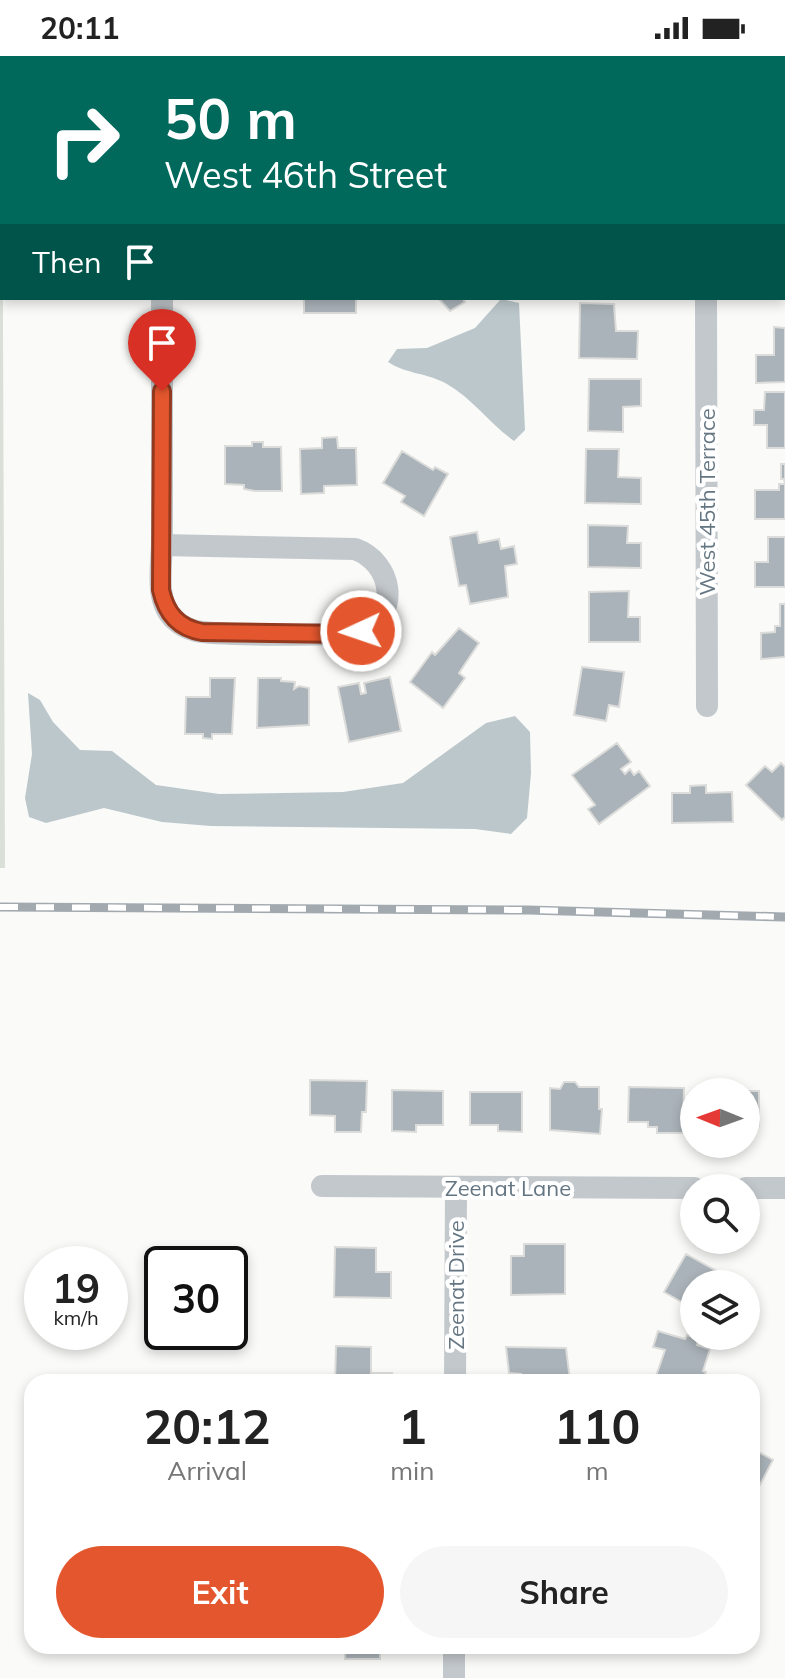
<!DOCTYPE html>
<html lang="en">
<head>
<meta charset="utf-8">
<style>
	:root { --surface:#fff; --page:#f6f6f6; --text:#222; --muted:#767676; --accent:#e4572e }
	body { margin:0; font-family:Mulish,sans-serif; background:var(--page); color:var(--text); height:100vh; display:flex; flex-direction:column; font-size:30px; white-space:nowrap }
	* { box-sizing:border-box; margin:0 }
	p { font-size:26px; color:var(--muted) }
	.icon { flex:none; width:44px; height:44px; fill:none; stroke:currentColor; stroke-width:2; stroke-linecap:round; stroke-linejoin:round }
	.map { position:relative; flex:1; overflow:hidden }
	.details { position:absolute; left:24px; top:1318px; width:736px; height:280px; display:flex; flex-direction:column; background:var(--surface); border-radius:24px; box-shadow:0 4px 12px #0003 }
	.details>* { flex:none }
	.banner { position:absolute; left:0px; top:0px; width:786px; height:244px; box-shadow:0 4px 12px #0003; background:#00695c; color:#fff; overflow:hidden }
	.needle { width:52px; rotate:271deg }
	.tools { position:absolute; left:680px; top:1022px; display:grid; gap:16px }
	.tools a { display:grid; place-items:center; width:80px; height:80px; border-radius:50%; background:var(--surface); box-shadow:0 4px 12px #0003; font-size:40px }
	.speed { position:absolute; left:24px; top:1190px; display:flex; gap:16px; font-size:40px; font-weight:700; text-align:center }
	.speed>* { display:grid; place-content:center; width:104px; height:104px; border-radius:50%; background:var(--surface); box-shadow:0 4px 12px #0003; line-height:1 }
	.speed small { font-size:20px; font-weight:400 }
	.speed .limit { border:4px solid #111; border-radius:12px; background:#fff; color:#111 }
	.pin { position:absolute; display:grid; place-items:center; width:68px; height:68px; color:#fff; margin:-82px -34px; border-radius:50% 50% 50% 0; rotate:-45deg; box-shadow:0 0 8px #0007 }
	.pin .icon { rotate:45deg }
	.me { position:absolute; width:88px; margin:-44px; rotate:267deg; stroke-linejoin:round; filter:drop-shadow(0 0 6px #0008) }
	.turn { display:flex; align-items:center; gap:28px; height:168px; padding:0 32px; font-size:36px }
	.turn .icon { width:104px; height:104px; stroke-width:2.5 }
	.turn b { display:block; font-size:56px; line-height:68px }
	.then { display:flex; align-items:center; height:76px; padding:0 32px; background:#0003; gap:16px; font-size:30px }
	.eta { display:flex; justify-content:space-evenly; align-items:center; height:136px; text-align:center }
	.eta b { font-size:48px; font-weight:700; line-height:56px }
	.action { display:flex; gap:16px; margin-top:auto; padding:16px 32px }
	.action a { flex:1; height:92px; border-radius:48px; background:var(--accent); color:#fff; font-size:32px; font-weight:700; line-height:92px; text-align:center }
	.action a+a { background:var(--page); color:var(--text) }
	.status { display:flex; justify-content:space-between; align-items:center; height:56px; padding:0 40px; background:var(--surface); direction:ltr }
	.status svg { height:22px; fill:currentColor }
	.map>svg:first-child { display:block }
</style>
</head>
<body>
<div class="status"><b>20:11</b><svg viewBox="0 0 49 12"><path d="M0 12V9h3v3zM5 12V6h3v6zM10 12V3h3v9zM15 12V0h3v12zM26 1h20v11H26zM47 4h2v5h-2z"/></svg></div>
<div class="map">
<svg width="785" height="1622" viewBox="0 0 785 1622">
	<rect width="100%" height="100%" fill="#fafaf8"/>
	<path fill="#dadfd7" d="M 0,0 L 2,0 L 5,812 L 0,812 Z"/>
	<path fill="#bbc7cb" d="M 501,243 L 519,247 L 525,374 L 514,385 C 490,368 473,343 447,328 C 428,317 406,318 388,306 L 397,293 L 427,292 L 475,272 Z
		M 28,637 L 40,644 L 53,666 L 80,694 L 112,695 L 156,729 L 219,738 L 343,736 L 403,727 L 486,667 L 515,660 L 530,676 L 531,717 L 527,762 L 511,778 L 475,773 L 211,770 L 162,766 L 104,752 L 46,767 L 29,761 L 25,742 L 32,698 Z"/>
	<path fill="#aab3b9" stroke="#dcdcda" stroke-width="2" d="M 304,242 L 356,242 L 356,257 L 304,257 Z
		M 438,242 L 462,242 L 465,246 L 450,255 Z
		M 580,247 L 614,248 L 616,275 L 638,275 L 637,303 L 579,302 Z
		M 774,271 L 785,272 L 785,326 L 756,327 L 756,299 L 774,299 Z
		M 589,323 L 641,323 L 641,350 L 623,351 L 623,376 L 588,375 Z
		M 765,336 L 785,336 L 785,392 L 767,392 L 767,369 L 754,369 L 754,354 L 764,354 Z
		M 337,381 L 338,392 L 356,392 L 357,429 L 324,430 L 324,437 L 301,438 L 300,393 L 322,392 L 322,382 Z
		M 252,386 L 263,386 L 263,391 L 281,391 L 282,435 L 255,435 L 244,433 L 244,429 L 225,428 L 225,390 L 252,390 Z
		M 586,393 L 619,393 L 618,421 L 641,422 L 641,448 L 585,447 Z
		M 402,395 L 433,414 L 435,411 L 448,418 L 424,460 L 401,446 L 405,440 L 383,427 Z
		M 781,408 L 785,408 L 785,463 L 755,463 L 755,434 L 779,434 L 779,428 L 785,428 L 784,423 L 781,423 Z
		M 588,469 L 628,470 L 627,487 L 641,487 L 641,512 L 588,511 Z
		M 477,476 L 479,487 L 499,483 L 501,493 L 514,490 L 517,508 L 505,510 L 508,541 L 470,548 L 466,529 L 459,530 L 450,481 Z
		M 768,481 L 785,481 L 785,531 L 755,531 L 755,506 L 768,506 Z
		M 629,535 L 628,561 L 640,561 L 640,586 L 589,586 L 589,536 Z
		M 780,548 L 785,548 L 785,601 L 761,603 L 761,577 L 775,576 L 775,570 L 780,570 Z
		M 459,572 L 479,587 L 459,617 L 465,622 L 443,652 L 410,626 L 432,596 L 435,599 Z
		M 582,611 L 624,616 L 619,651 L 609,649 L 606,665 L 574,659 Z
		M 390,621 L 401,675 L 349,686 L 338,631 L 359,627 L 361,638 L 366,637 L 364,627 Z
		M 210,622 L 235,622 L 232,678 L 212,678 L 212,683 L 203,682 L 203,678 L 185,678 L 186,641 L 210,641 Z
		M 258,622 L 281,622 L 281,625 L 295,626 L 294,633 L 299,630 L 309,632 L 309,669 L 257,672 Z
		M 617,687 L 631,706 L 621,713 L 625,718 L 630,713 L 634,719 L 639,715 L 650,730 L 599,768 L 588,753 L 595,749 L 572,719 Z
		M 781,707 L 785,711 L 785,761 L 782,764 L 746,729 L 765,710 L 772,716 Z
		M 706,729 L 706,737 L 732,736 L 733,766 L 672,767 L 672,737 L 690,737 L 690,730 Z
		M 310,1024 L 367,1025 L 366,1056 L 362,1056 L 361,1076 L 335,1076 L 335,1060 L 310,1059 Z
		M 564,1026 L 575,1026 L 579,1031 L 599,1031 L 599,1053 L 602,1053 L 600,1078 L 550,1074 L 550,1032 L 560,1033 Z
		M 629,1031 L 684,1032 L 683,1077 L 657,1077 L 657,1071 L 648,1071 L 648,1066 L 628,1066 Z
		M 392,1034 L 443,1035 L 443,1069 L 416,1069 L 416,1076 L 392,1075 Z
		M 709,1035 L 759,1035 L 759,1070 L 746,1070 L 746,1036 Z
		M 470,1036 L 522,1036 L 522,1076 L 498,1075 L 498,1069 L 470,1069 Z
		M 524,1188 L 565,1188 L 565,1238 L 511,1239 L 511,1200 L 524,1200 Z
		M 335,1191 L 376,1192 L 376,1216 L 391,1216 L 391,1242 L 334,1241 Z
		M 686,1198 L 731,1223 L 728,1228 L 694,1228 L 694,1253 L 664,1236 Z
		M 658,1275 L 685,1283 L 687,1279 L 699,1283 L 697,1289 L 710,1293 L 703,1315 L 706,1316 L 703,1326 L 654,1326 L 665,1294 L 653,1291 Z
		M 336,1290 L 371,1291 L 371,1317 L 392,1317 L 392,1326 L 335,1326 Z
		M 506,1291 L 566,1292 L 570,1324 L 521,1326 L 521,1318 L 509,1317 Z
		M 755,1394 L 773,1404 L 753,1442 L 752,1399 Z
		M 345,1590 L 380,1590 L 380,1603 L 345,1603 Z"/>
	<g fill="none" stroke-linecap="round" stroke-linejoin="round">
		<path stroke="#c3c8cc" stroke-width="22" d="M 163,2 L 163,0
			M 784,122 L 785,121
			M 706,242 L 707,650
			M 162,489 L 355,493 C 392,506 402,559 361,575 C 347,581 214,579 196,575 C 189,573 180,569 175,564 C 155,546 161,514 162,489 Z
			M 162,489 L 162,242
			M 322,1130 L 694,1132
			M 746,1132 L 785,1132
			M 455,1326 L 456,1132
			M 454,1622 L 454,1590"/>
		<g stroke="#a2aab0" stroke-width="9">
			<path id="rail" d="M 0,851 L 528,854 L 785,861"/>
		</g>
		<use href="#rail" stroke="#fff" stroke-width="6" stroke-dasharray="18" stroke-linecap="butt"/>
	</g>
	<g fill="none" stroke-linecap="round" stroke-linejoin="round">
		<g stroke="#94391e" stroke-width="20">
			<path id="route" d="M 162,335 L 161,534 C 166,557 178,572 202,576 L 344,578 L 361,575"/>
		</g>
		<use href="#route" stroke="#e4572e" stroke-width="14"/>
	</g>
	<g text-anchor="middle" stroke-width="8" stroke-linejoin="round" paint-order="stroke">
		<g font-size="22" fill="#657683" stroke="#fff">
			<text transform="translate(707 446) rotate(-90)" y="8">West 45th Terrace</text>
			<text x="508" y="1140">Zeenat Lane</text>
			<text transform="translate(456 1229) rotate(-90)" y="8">Zeenat Drive</text>
		</g>
	</g>
</svg>
<div class="tools">
<a><svg class="needle" viewBox="-14 -14 28 28"><path d="M0-13l5 13h-10z" fill="#e53935"/><path d="M0 13l5-13h-10z" fill="#767676"/></svg></a>
<a><svg class="icon" aria-label="search" viewBox="0 0 24 24"><circle cx="10" cy="10" r="6"/><path d="M15 15l6 6"/></svg></a>
<a><svg class="icon" aria-label="layers" viewBox="0 0 24 24"><path d="M12 4l9 5-9 5-9-5zM3 14l9 5 9-5"/></svg></a>
</div>
<div class="speed"><div>19<small>km/h</small></div><div class="limit">30</div></div>
<div class="pin" style="left:162px;top:335px;background:#d93025"><svg class="icon" aria-label="arrive" viewBox="0 0 24 24"><path d="M6 21V4h12l-3 4 3 4H6"/></svg></div>
<svg class="me" style="left:361px;top:575px" viewBox="-20 -20 40 40"><circle r="17" fill="#e4572e" stroke="#fff" stroke-width="3"/><path d="M0-11L8 9 0 5-8 9z" fill="#fff"/></svg>
<div class="banner">
<div class="turn"><svg class="icon" aria-label="right" viewBox="0 0 24 24"><path d="M7 20v-9h11M14 6l5 5-5 5"/></svg><div><b>50 m</b>West 46th Street</div></div>
<div class="then">Then<svg class="icon" aria-label="arrive" viewBox="0 0 24 24"><path d="M6 21V4h12l-3 4 3 4H6"/></svg></div>
</div>
<section class="details">
<div class="eta">
<div><b>20:12</b><p>Arrival</p></div>
<div><b>1</b><p>min</p></div>
<div><b>110</b><p>m</p></div>
</div>
<div class="action"><a>Exit</a><a>Share</a></div>
</section>
</div>
</body>
</html>
